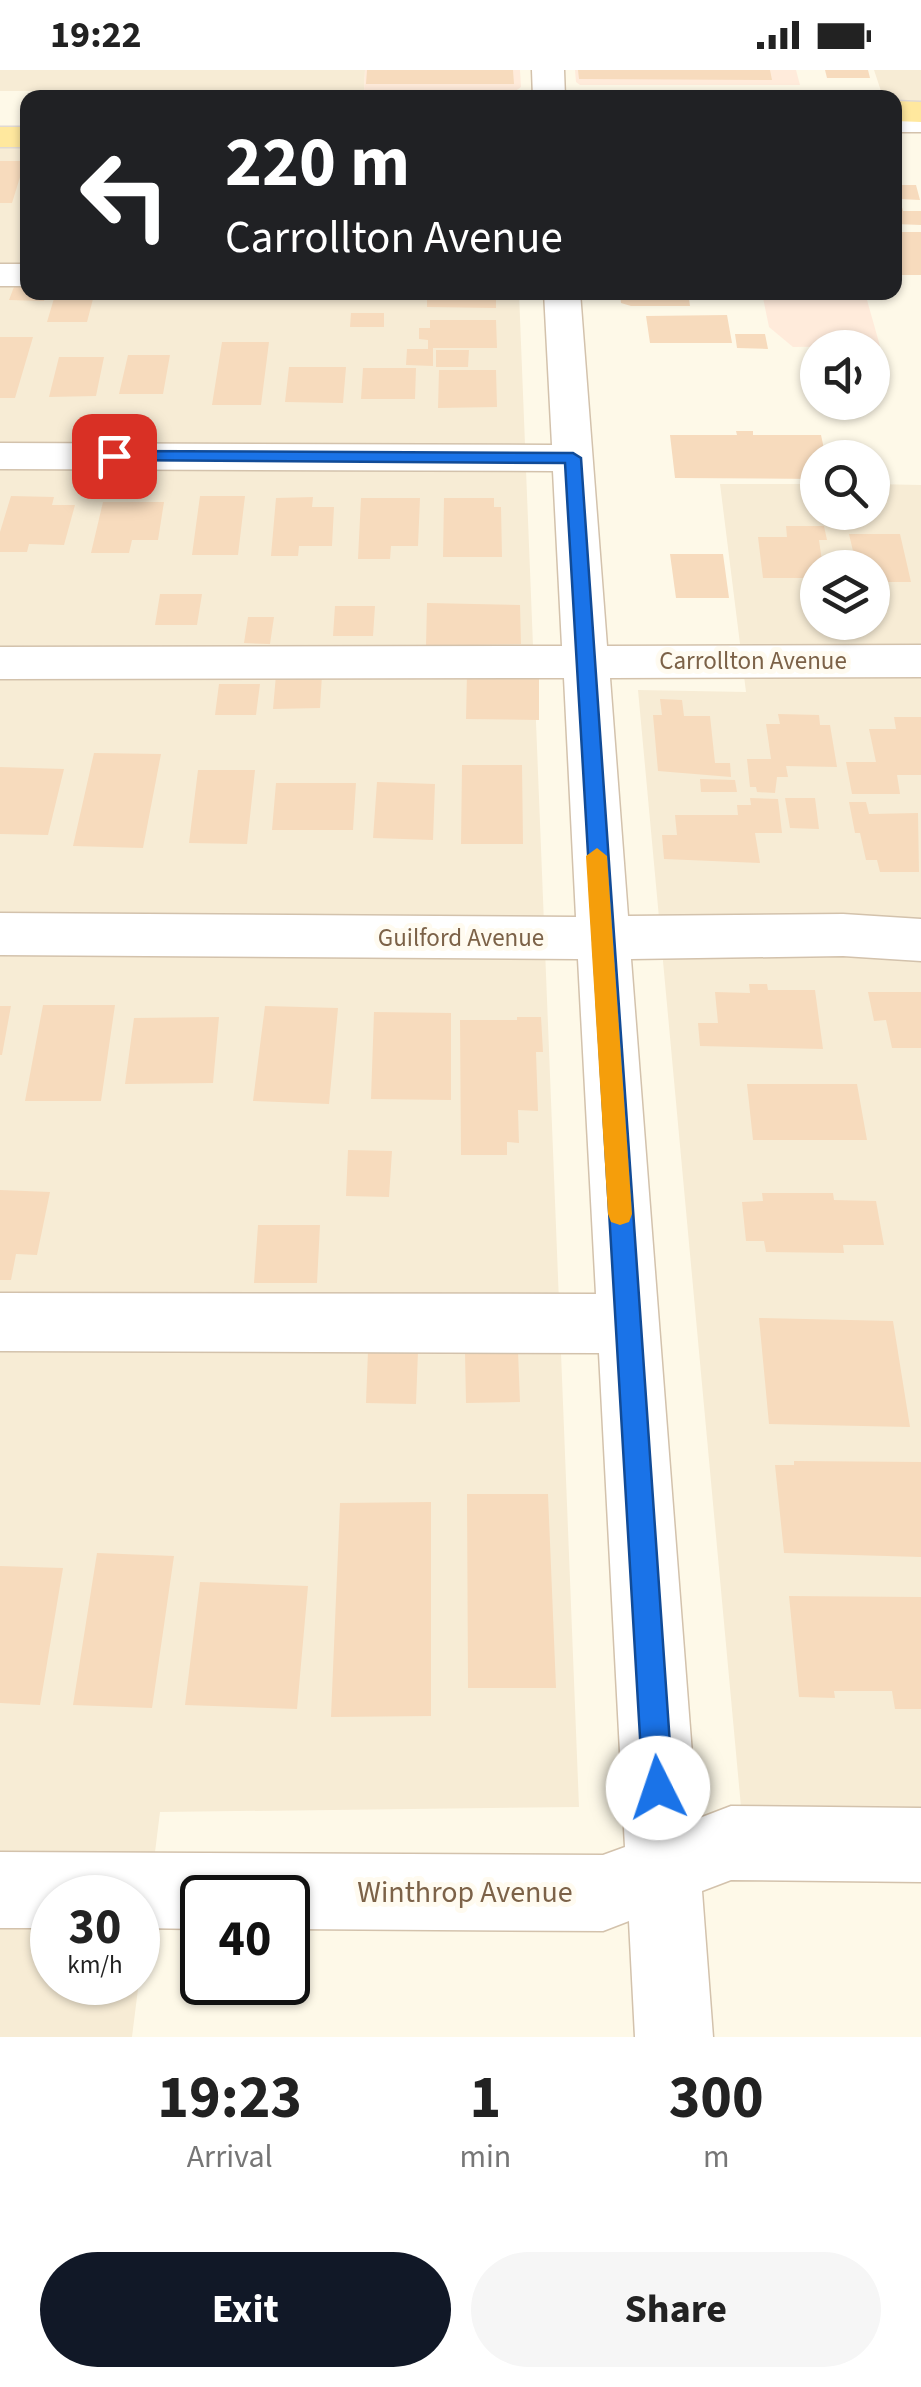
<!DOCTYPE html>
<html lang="en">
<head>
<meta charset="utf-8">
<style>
	:root { --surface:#fff; --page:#f6f6f6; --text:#222; --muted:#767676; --accent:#111827 }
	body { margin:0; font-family:"Source Sans 3",sans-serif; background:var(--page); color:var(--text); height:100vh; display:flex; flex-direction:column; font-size:38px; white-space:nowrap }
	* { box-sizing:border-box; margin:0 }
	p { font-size:32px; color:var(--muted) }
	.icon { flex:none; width:55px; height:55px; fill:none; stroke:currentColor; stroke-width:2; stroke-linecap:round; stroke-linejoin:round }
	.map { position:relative; height:1967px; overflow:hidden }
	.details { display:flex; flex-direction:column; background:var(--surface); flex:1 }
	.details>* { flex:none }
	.top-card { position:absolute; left:20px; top:20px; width:882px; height:210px; border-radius:20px; box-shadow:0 2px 8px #0004; background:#202124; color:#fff; overflow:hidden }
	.fabs { position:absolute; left:800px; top:260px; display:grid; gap:20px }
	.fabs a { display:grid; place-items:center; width:90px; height:90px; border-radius:50%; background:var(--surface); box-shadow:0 2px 8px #0004; font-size:50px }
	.speed { position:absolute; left:30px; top:1805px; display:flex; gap:20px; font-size:50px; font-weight:700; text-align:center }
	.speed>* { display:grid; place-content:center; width:130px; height:130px; border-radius:50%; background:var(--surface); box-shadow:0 2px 8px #0004; line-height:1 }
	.speed small { font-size:25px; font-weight:400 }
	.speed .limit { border:5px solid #111; border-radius:15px; background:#fff; color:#111 }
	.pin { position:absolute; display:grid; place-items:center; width:85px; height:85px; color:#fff; margin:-42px; border-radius:20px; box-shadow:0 5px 15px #0006 }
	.me { position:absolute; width:110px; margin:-55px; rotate:356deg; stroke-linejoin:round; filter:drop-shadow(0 0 8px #0008) }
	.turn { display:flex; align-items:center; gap:35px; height:210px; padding:0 40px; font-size:45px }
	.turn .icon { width:130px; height:130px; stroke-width:2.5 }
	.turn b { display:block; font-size:70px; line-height:85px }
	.eta { display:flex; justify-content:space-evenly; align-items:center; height:170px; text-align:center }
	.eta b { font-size:60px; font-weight:700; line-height:70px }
	.button { display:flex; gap:20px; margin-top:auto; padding:20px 40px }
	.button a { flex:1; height:115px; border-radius:60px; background:var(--accent); color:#fff; font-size:40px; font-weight:700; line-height:115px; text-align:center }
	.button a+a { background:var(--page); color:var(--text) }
	.status { display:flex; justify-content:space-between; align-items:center; height:70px; padding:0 50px; background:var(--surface); direction:ltr }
	.status svg { height:28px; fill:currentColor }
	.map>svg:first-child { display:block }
</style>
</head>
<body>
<div class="status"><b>19:22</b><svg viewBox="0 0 49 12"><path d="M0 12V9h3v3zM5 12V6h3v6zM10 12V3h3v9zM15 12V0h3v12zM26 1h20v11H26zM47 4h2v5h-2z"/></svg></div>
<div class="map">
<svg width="921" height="1967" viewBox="0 0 921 1967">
	<rect width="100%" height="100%" fill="#fef9e8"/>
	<path fill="#f7ecd5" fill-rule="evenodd" d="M 0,0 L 365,0 L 364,21 L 0,21 Z
		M 874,0 L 921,0 L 921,35 L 895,35 L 895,28 L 883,27 Z
		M 0,76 L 27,76 L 28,222 L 519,223 L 579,1737 L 160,1742 L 132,1967 L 0,1967 ZM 52,1828 L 138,1828 L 138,1912 L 52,1912 Z
		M 720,414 L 817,414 L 818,442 L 872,442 L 873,414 L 921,415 L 921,1739 L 741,1737 L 638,620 L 746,622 ZM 818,498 L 872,498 L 872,552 L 818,552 Z"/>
	<path fill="#ffebdb" d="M 365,0 L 520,0 L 521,17 L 507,27 L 374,28 L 364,22 Z
		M 575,0 L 796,0 L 800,15 L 580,15 L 576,12 Z
		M 762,223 L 865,223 L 880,276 L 793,277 L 769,257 Z"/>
	<path fill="#f7dbbd" d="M 367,0 L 513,0 L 514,14 L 366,14 Z
		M 578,0 L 770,0 L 772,10 L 579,9 Z
		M 825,0 L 868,0 L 870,8 L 827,8 Z
		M 0,91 L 25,91 L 12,133 L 0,133 Z
		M 895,115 L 916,115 L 920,130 L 900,129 L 903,141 L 921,141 L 921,155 L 895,154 Z
		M 895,162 L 921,162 L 921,205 L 895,205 Z
		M 17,209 L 28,210 L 28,222 L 47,222 L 44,231 L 9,230 Z
		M 427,222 L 507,222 L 507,228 L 496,228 L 496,238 L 427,237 Z
		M 620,222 L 688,222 L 690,236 L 631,236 L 621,233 Z
		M 55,225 L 94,225 L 87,252 L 47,252 Z
		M 351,243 L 384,243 L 384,257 L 350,257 Z
		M 727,245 L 732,273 L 650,273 L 646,246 Z
		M 430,250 L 496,250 L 497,278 L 433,278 L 433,296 L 406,295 L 407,279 L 428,279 L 428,270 L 419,269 L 419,258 L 430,258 Z
		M 735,264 L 765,264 L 768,279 L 737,278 Z
		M 0,267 L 33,267 L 15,328 L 0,328 Z
		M 222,272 L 269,272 L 261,335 L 212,335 Z
		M 436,280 L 469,280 L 468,297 L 436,297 Z
		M 128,285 L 170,285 L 163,324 L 119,324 Z
		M 59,287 L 104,287 L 96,326 L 49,327 Z
		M 289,297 L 346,297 L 343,333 L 285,332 Z
		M 363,298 L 416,298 L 415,329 L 361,329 Z
		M 439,300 L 496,300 L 497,337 L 438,338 Z
		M 736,361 L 753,361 L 753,365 L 821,365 L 826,388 L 818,388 L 818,409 L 675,408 L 670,365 L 737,365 Z
		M 11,426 L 54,427 L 52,435 L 75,435 L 64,475 L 29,474 L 27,482 L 0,482 L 0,462 Z
		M 200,426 L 245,426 L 238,485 L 192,485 Z
		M 313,427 L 312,437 L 334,437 L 332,476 L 299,476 L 298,486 L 271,486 L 276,428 Z
		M 361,428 L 420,428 L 418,476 L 391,476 L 390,489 L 358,489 Z
		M 444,428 L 494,428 L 494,437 L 501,437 L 502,487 L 443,487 Z
		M 103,432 L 164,432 L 158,470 L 132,470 L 129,483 L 91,483 Z
		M 786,456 L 824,456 L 827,470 L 819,470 L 823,498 L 818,498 L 818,508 L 763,508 L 758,467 L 787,467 Z
		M 849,464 L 900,464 L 911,512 L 872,512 L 872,498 L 857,498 Z
		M 670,484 L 723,484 L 729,528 L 676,528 Z
		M 160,524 L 202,524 L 197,555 L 155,555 Z
		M 427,533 L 520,535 L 521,574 L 426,576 Z
		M 335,536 L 375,536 L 373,566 L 333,566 Z
		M 248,547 L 274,547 L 270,574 L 244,573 Z
		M 467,603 L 539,604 L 539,650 L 466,649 Z
		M 276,605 L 322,605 L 320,638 L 273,639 Z
		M 219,614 L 260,614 L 256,645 L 215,645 Z
		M 660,629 L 682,630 L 684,646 L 710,646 L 715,693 L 730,693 L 731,707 L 658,701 L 653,645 L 662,645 Z
		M 778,644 L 819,645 L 820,655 L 830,655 L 837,697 L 786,696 L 788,707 L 777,707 L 775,723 L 757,722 L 756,717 L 750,717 L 747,689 L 771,689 L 766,654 L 780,654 Z
		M 894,647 L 921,647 L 921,705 L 897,705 L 900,724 L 852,724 L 846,692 L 876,692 L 869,659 L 896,659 Z
		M 94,683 L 161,684 L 143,778 L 73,776 Z
		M 462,695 L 522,695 L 523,774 L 461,774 Z
		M 0,697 L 64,699 L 48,765 L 0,764 Z
		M 198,700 L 255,700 L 247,774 L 189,773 Z
		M 700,709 L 735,710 L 737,722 L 701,722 Z
		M 377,712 L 435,714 L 433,770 L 373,768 Z
		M 276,713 L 356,713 L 353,760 L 272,760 Z
		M 750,728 L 778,729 L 782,763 L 755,763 L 760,793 L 664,789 L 662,765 L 677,765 L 675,745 L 738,745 L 737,735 L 751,735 Z
		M 785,728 L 815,728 L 819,759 L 790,758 Z
		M 849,732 L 866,732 L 869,744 L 918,743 L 919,802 L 880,802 L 877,790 L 866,790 L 860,763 L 855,763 Z
		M 749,914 L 767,914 L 768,920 L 815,920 L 823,979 L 700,976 L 698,953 L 718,953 L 715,922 L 750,923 Z
		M 868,922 L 921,922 L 921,978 L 892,978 L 886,950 L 874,951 Z
		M 43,935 L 115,935 L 101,1031 L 25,1031 Z
		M 0,936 L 11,936 L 2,985 L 0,985 Z
		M 265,936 L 338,938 L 329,1034 L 253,1031 Z
		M 374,942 L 451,943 L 451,1030 L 371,1029 Z
		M 219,947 L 213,1013 L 125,1014 L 134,948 Z
		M 517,947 L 541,947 L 543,982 L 536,982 L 538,1041 L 518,1040 L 519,1073 L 507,1072 L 507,1085 L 461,1085 L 460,950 L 517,950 Z
		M 747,1014 L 857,1014 L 867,1070 L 753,1070 Z
		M 348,1080 L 392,1081 L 389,1127 L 346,1126 Z
		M 0,1120 L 50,1122 L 37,1185 L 16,1184 L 11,1210 L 0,1210 Z
		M 762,1123 L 833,1123 L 834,1130 L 876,1131 L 884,1175 L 843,1175 L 844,1183 L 766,1182 L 764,1171 L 746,1171 L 742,1132 L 763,1131 Z
		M 258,1155 L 320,1155 L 317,1213 L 254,1213 Z
		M 759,1248 L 893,1251 L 910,1357 L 769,1354 Z
		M 368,1281 L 418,1281 L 416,1334 L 366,1333 Z
		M 518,1281 L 520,1332 L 466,1333 L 465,1282 Z
		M 794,1391 L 921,1392 L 921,1487 L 784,1483 L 775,1395 L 794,1395 Z
		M 467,1424 L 548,1424 L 556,1618 L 468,1618 Z
		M 431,1432 L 431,1646 L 331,1647 L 340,1433 Z
		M 97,1483 L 174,1486 L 152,1638 L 73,1635 Z
		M 0,1496 L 63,1498 L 40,1635 L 0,1633 Z
		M 200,1512 L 308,1516 L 297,1639 L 185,1635 Z
		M 789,1526 L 921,1527 L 921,1639 L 895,1639 L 892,1621 L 834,1621 L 835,1628 L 799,1627 Z"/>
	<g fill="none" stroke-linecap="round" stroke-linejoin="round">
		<g stroke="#d3c2ac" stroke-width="3">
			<path id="minor" d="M 532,0 L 564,0 L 565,28 L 533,28 Z
				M 895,42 L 921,42 L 921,62 L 895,62 Z
				M 0,194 L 28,194 L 28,216 L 0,216 Z
				M 544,222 L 580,222 L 607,576 L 921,575 L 921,607 L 610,608 L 628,846 L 843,844 L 921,849 L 921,891 L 843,886 L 631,889 L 697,1749 L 731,1736 L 921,1738 L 921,1812 L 731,1810 L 702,1821 L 713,1967 L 635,1967 L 629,1851 L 603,1861 L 288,1859 L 288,1828 L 202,1828 L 202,1859 L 138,1858 L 138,1828 L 52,1828 L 52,1858 L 0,1858 L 0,1782 L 603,1785 L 625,1777 L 599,1283 L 0,1281 L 0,1223 L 596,1224 L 578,889 L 0,885 L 0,843 L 576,847 L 564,608 L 0,609 L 0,577 L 562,576 L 553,401 L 0,399 L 0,373 L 552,375 Z"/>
		</g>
		<g stroke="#e0d9d3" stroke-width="3">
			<path id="major" d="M 895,31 L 921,32 L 921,52 L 895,51 Z
				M 0,57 L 28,57 L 28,77 L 0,77 Z"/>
		</g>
		<use href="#minor" fill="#fff" fill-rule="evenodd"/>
		<use href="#major" fill="#ffe89e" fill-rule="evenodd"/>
	</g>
	<path fill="#1a73e8" stroke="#114b97" stroke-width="2.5" d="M 114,381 L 573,383 L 581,388 L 673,1718 L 668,1729 L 658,1733 L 647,1729 L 643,1718 L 565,393 L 108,390 L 105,386 Z"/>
	<path fill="#f59e0b" d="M 597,778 L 607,786 L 632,1144 L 629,1152 L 620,1155 L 611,1152 L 608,1144 L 586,786 Z"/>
	<g text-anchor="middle" stroke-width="10" stroke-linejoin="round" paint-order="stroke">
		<g font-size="25" fill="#7c6248" stroke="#fffbf0">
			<text x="753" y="599">Carrollton Avenue</text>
			<text x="461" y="876">Guilford Avenue</text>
		</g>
		<g font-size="30" fill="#7c6248" stroke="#fffbf0">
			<text x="465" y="1832">Winthrop Avenue</text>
		</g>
	</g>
</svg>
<div class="fabs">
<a><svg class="icon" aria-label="sound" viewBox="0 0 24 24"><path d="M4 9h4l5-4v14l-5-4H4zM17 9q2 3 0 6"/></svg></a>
<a><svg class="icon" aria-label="search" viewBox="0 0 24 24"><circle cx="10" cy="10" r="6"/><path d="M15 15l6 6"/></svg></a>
<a><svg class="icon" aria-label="layers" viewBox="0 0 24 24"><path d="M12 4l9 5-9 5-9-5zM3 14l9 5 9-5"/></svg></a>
</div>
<div class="speed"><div>30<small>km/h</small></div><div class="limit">40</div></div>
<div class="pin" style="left:114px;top:386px;background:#d93025"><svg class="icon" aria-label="arrive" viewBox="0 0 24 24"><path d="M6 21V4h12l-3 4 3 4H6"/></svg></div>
<svg class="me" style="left:658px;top:1718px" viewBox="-20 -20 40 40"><circle r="19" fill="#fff"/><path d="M0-13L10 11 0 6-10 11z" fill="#1a73e8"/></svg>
<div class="top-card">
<div class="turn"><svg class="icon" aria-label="left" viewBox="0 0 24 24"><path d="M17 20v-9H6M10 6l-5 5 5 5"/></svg><div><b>220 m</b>Carrollton Avenue</div></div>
</div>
</div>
<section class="details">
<div class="eta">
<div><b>19:23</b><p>Arrival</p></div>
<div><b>1</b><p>min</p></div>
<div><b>300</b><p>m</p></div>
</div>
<div class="button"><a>Exit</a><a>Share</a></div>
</section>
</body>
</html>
